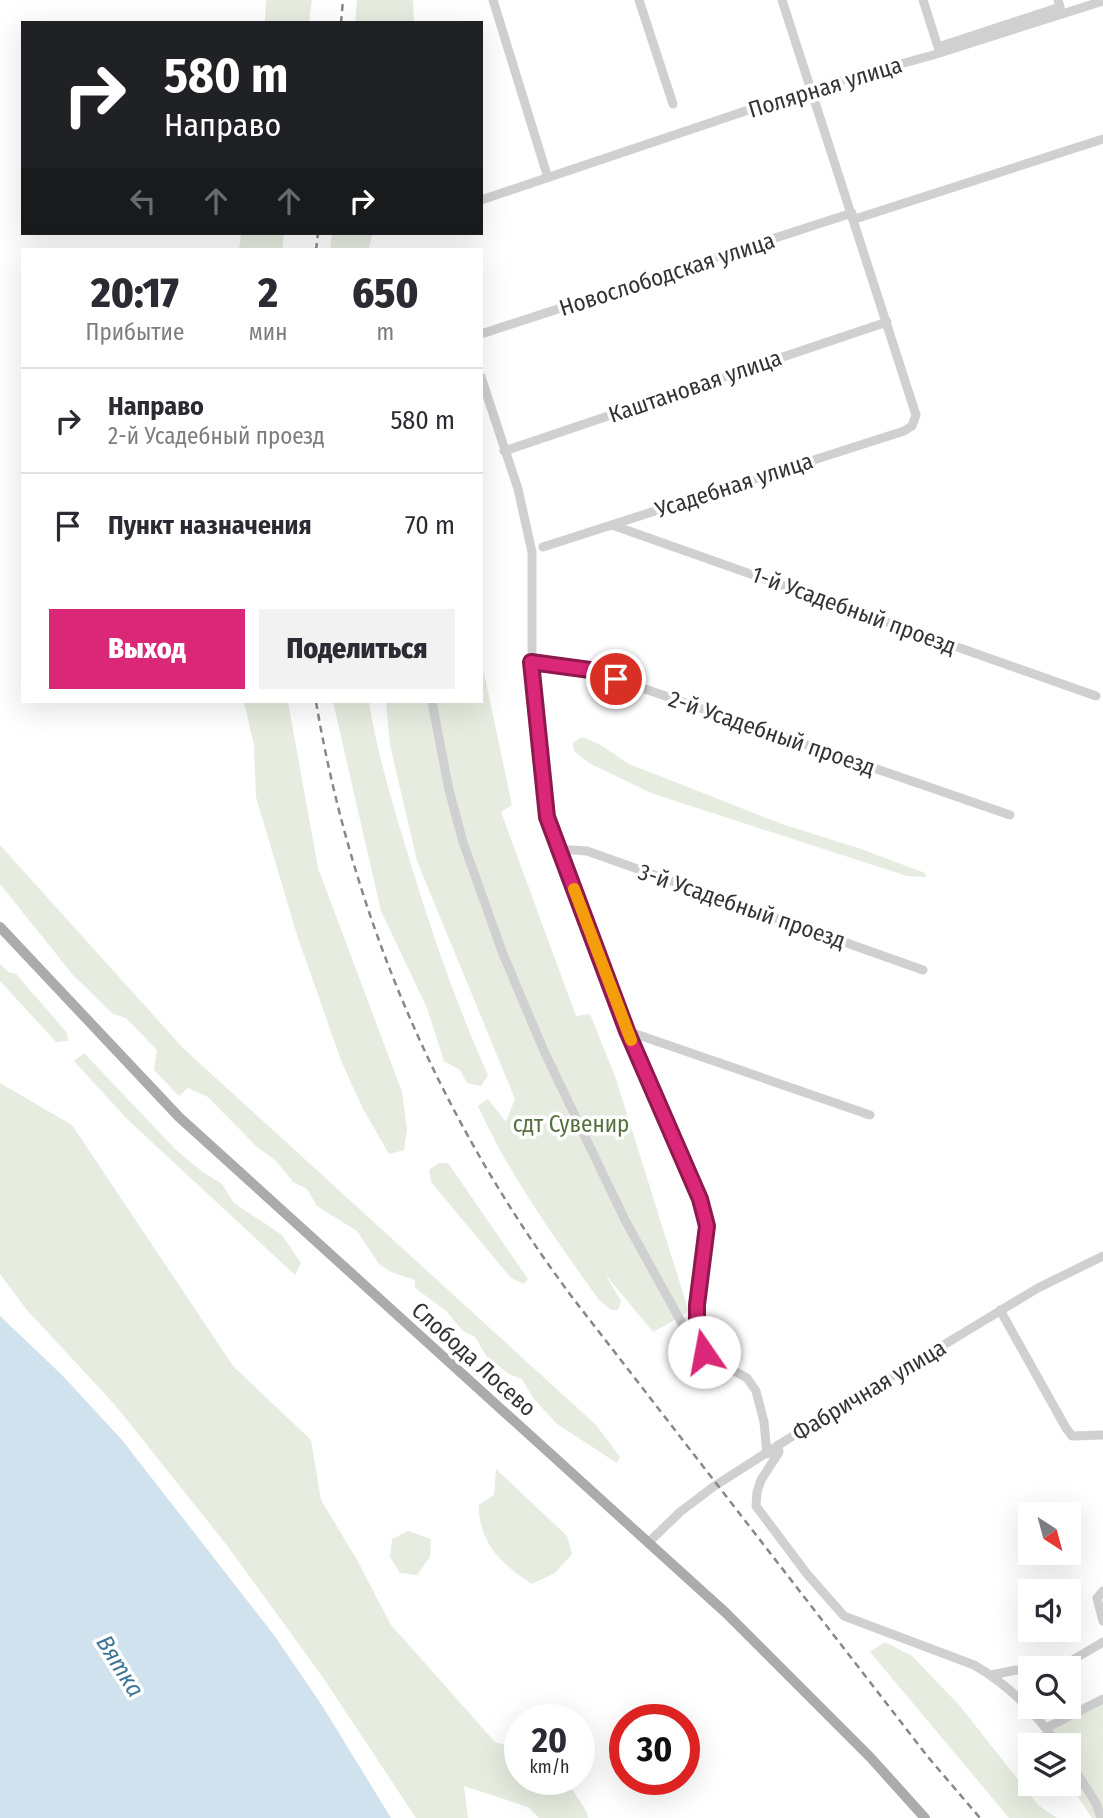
<!DOCTYPE html>
<html lang="ru">
<head>
<meta charset="utf-8">
<style>
	:root { --surface:#fff; --page:#f2f2f3; --text:#2b2b33; --muted:#7c7c81; --line:#e1e1e2; --accent:#db2777 }
	body { margin:0; font-family:"Fira Sans Condensed",sans-serif; background:var(--page); color:var(--text); height:100vh; display:flex; flex-direction:column; font-size:26px; white-space:nowrap }
	* { box-sizing:border-box; margin:0 }
	p { font-size:23px; color:var(--muted) }
	.icon { flex:none; width:38px; height:38px; fill:none; stroke:currentColor; stroke-width:2; stroke-linecap:round; stroke-linejoin:round }
	.map { position:relative; flex:1; overflow:hidden }
	.sheet { position:absolute; left:21px; top:248px; width:462px; height:455px; display:flex; flex-direction:column; background:var(--surface); border-radius:0px; box-shadow:0 7px 28px #0002 }
	.sheet>* { flex:none }
	.banner { position:absolute; left:21px; top:21px; width:462px; height:214px; border-radius:0px; box-shadow:0 7px 28px #0002; background:#202124; color:#fff; overflow:hidden }
	.needle { width:46px; rotate:144deg }
	.fabs { position:absolute; left:1018px; top:1502px; display:grid; gap:14px }
	.fabs a { display:grid; place-items:center; width:63px; height:63px; border-radius:0px; background:var(--surface); box-shadow:0 7px 28px #0002; font-size:35px }
	.speed { position:absolute; left:504px; top:1704px; display:flex; gap:14px; font-size:35px; font-weight:700; text-align:center }
	.speed>* { display:grid; place-content:center; width:91px; height:91px; border-radius:50%; background:var(--surface); box-shadow:0 7px 28px #0002; line-height:1 }
	.speed small { font-size:18px; font-weight:400 }
	.speed .limit { border:10px solid #d22; background:#fff; color:#111 }
	.pin { position:absolute; display:grid; place-items:center; width:60px; height:60px; color:#fff; margin:-30px; border:4px solid #fff; border-radius:50%; box-shadow:0 2px 7px #0007 }
	.me { position:absolute; width:77px; margin:-38px; rotate:348deg; stroke-linejoin:round; filter:drop-shadow(0 0 5px #0008) }
	.turn { display:flex; align-items:center; gap:24px; height:147px; padding:0 28px; font-size:32px }
	.turn .icon { width:91px; height:91px; stroke-width:2.5 }
	.turn b { display:block; font-size:49px; line-height:60px }
	.lanes { display:flex; align-items:center; height:66px; padding:0 28px; background:#0003; justify-content:center; gap:35px; direction:ltr }
	.lanes .off { opacity:.35 }
	.eta { display:flex; justify-content:space-evenly; align-items:center; height:119px; text-align:center }
	.eta b { font-size:42px; font-weight:800; line-height:49px }
	.button { display:flex; gap:14px; margin-top:auto; padding:14px 28px }
	.button a { flex:1; height:80px; border-radius:0px; background:var(--accent); color:#fff; font-size:28px; font-weight:800; line-height:80px; text-align:center }
	.button a+a { background:var(--page); color:var(--text) }
	ul { padding:0; list-style:none }
	li { display:flex; align-items:center; gap:21px; height:105px; padding:0 28px; border-top:2px solid var(--line) }
	li div { flex:1 }
	li b { display:block; font-size:26px }
	li em { font-style:normal }
	.map>svg:first-child { display:block }
</style>
</head>
<body>
<div class="map">
<svg width="1103" height="1818" viewBox="0 0 1103 1818">
	<rect width="100%" height="100%" fill="#fff"/>
	<path fill="#e6ecdf" d="M 266,0 L 312,0 L 309,23 L 265,23 Z
		M 357,0 L 413,0 L 414,23 L 355,23 Z
		M 241,233 L 284,233 L 282,250 L 239,250 Z
		M 332,233 L 373,233 L 368,250 L 330,250 Z
		M 481,659 L 512,805 L 501,812 L 576,1016 L 590,1014 L 616,1079 L 689,1312 L 653,1332 L 605,1274 L 621,1301 L 618,1310 L 611,1310 L 599,1300 C 555,1238 509,1175 478,1106 L 488,1099 L 506,1122 L 515,1099 L 417,861 L 390,745 L 386,702 L 481,702 Z
		M 244,702 L 288,702 L 318,868 L 402,1092 L 407,1129 L 404,1150 L 389,1154 L 363,1109 L 342,1063 L 297,935 L 256,797 L 254,745 Z
		M 333,702 L 369,702 C 377,752 391,799 406,848 C 429,925 455,1002 488,1075 L 481,1086 L 467,1083 L 460,1070 L 444,1061 L 427,1008 L 381,911 Z
		M 582,737 L 599,744 L 629,764 L 782,824 L 861,849 L 925,873 L 926,877 L 907,876 L 651,793 L 589,763 L 574,751 L 573,743 Z
		M 0,845 L 183,1048 L 596,1425 L 620,1457 L 617,1463 L 557,1424 L 534,1399 L 522,1379 L 509,1374 L 487,1357 L 475,1337 L 463,1331 L 445,1310 L 415,1288 L 415,1280 L 391,1272 L 379,1264 L 357,1231 L 317,1206 L 307,1189 L 293,1182 L 276,1161 L 256,1146 L 208,1097 L 188,1088 L 179,1096 L 154,1070 L 157,1050 L 126,1018 L 113,1014 L 73,975 L 0,884 Z
		M 0,964 L 8,972 L 16,974 L 67,1033 L 68,1041 L 56,1042 L 0,981 Z
		M 84,1053 L 177,1151 L 203,1172 L 222,1184 L 234,1203 L 282,1235 L 301,1263 L 295,1275 L 127,1119 L 74,1061 Z
		M 0,1083 L 72,1125 L 233,1366 L 311,1440 L 321,1500 L 356,1558 L 391,1625 L 495,1742 L 520,1749 L 520,1780 L 566,1780 L 587,1812 L 588,1818 L 539,1818 L 528,1807 L 464,1786 L 468,1818 L 416,1818 L 322,1676 L 226,1544 L 115,1405 L 26,1309 L 0,1274 Z
		M 439,1163 L 448,1163 L 528,1279 L 524,1284 L 511,1278 L 431,1182 L 429,1170 Z
		M 496,1469 L 567,1536 L 572,1554 L 555,1573 L 532,1584 C 502,1565 478,1542 479,1505 L 494,1495 Z
		M 408,1531 L 431,1539 L 430,1557 L 417,1575 L 400,1573 L 390,1557 L 392,1539 Z
		M 885,1642 L 912,1656 L 960,1706 L 1038,1805 L 1057,1818 L 1009,1818 L 870,1652 Z
		M 1103,1699 L 1103,1818 L 1092,1818 L 1069,1783 L 1069,1745 L 1043,1745 L 1037,1735 Z"/>
	<path fill="#cfe2ee" d="M 0,1316 L 62,1375 L 122,1440 L 274,1635 L 323,1707 L 391,1818 L 0,1818 Z"/>
	<g fill="none" stroke-linecap="round" stroke-linejoin="round">
		<path stroke="#d0d0d0" stroke-width="9" d="M 493,0 L 548,178
			M 639,0 L 673,104
			M 923,0 L 938,47 L 1060,7 L 1058,0
			M 481,200 L 811,89 L 933,55 L 1103,1
			M 855,219 L 1103,139
			M 481,334 L 852,213
			M 481,377 L 518,489 L 532,552 L 532,662 L 547,817 L 627,1031 L 700,1199 L 707,1226 L 697,1305 L 697,1329 L 704,1352
			M 504,451 L 887,322
			M 612,525 L 1096,696
			M 543,547 L 904,431 L 912,426 L 916,415 L 782,0
			M 532,662 L 590,670 L 1010,815
			M 432,702 L 449,790 L 463,842 L 503,954 L 544,1051 L 625,1220 L 689,1336 L 709,1357 L 747,1378 L 756,1391 L 764,1422 L 767,1454
			M 558,849 L 587,851 L 923,970
			M 627,1031 L 870,1115
			M 1000,1310 L 1066,1428 L 1072,1436 L 1103,1435
			M 778,1445 L 779,1452 L 761,1480 L 757,1492 L 756,1506 L 807,1574 L 844,1616 L 974,1665 C 1009,1685 1035,1711 1058,1745
			M 648,1543 L 680,1512 L 713,1487 L 796,1434 L 1038,1288 L 1103,1256
			M 1103,1591 L 1097,1598 L 1103,1621
			M 1059,1668 L 1103,1642
			M 991,1675 L 1016,1670 L 1031,1673
			M 1046,1728 L 1103,1699
			M 1069,1761 L 1096,1803 L 1101,1818"/>
		<path stroke="#ababab" stroke-width="10" d="M 0,927 L 179,1117 L 726,1613 L 870,1757 L 925,1818"/>
		<path stroke="#888" stroke-width="2.5" stroke-dasharray="7 5" stroke-linecap="butt" d="M 341,23 L 343,0
			M 316,250 L 318,233
			M 316,702 C 353,919 440,1120 572,1297 L 928,1757 L 980,1818"/>
	</g>
	<g fill="none" stroke-linecap="round" stroke-linejoin="round">
		<g stroke="#8e194d" stroke-width="18">
			<path id="route" d="M 616,679 L 590,670 L 531,662 L 547,817 L 627,1031 L 700,1199 L 707,1226 L 697,1305 L 697,1329 L 704,1352"/>
		</g>
		<use href="#route" stroke="#db2777" stroke-width="12"/>
		<path stroke="#f59e0b" stroke-width="12" d="M 574,889 L 631,1040"/>
	</g>
	<g text-anchor="middle" stroke-width="7" stroke-linejoin="round" paint-order="stroke">
		<g font-size="23" fill="#333" stroke="#fff">
			<text transform="translate(825 87) rotate(-17)" y="8">Полярная улица</text>
			<text transform="translate(667 274) rotate(-18)" y="8">Новослободская улица</text>
			<text transform="translate(695 386) rotate(-19)" y="8">Каштановая улица</text>
			<text transform="translate(734 485) rotate(-18)" y="8">Усадебная улица</text>
			<text transform="translate(854 610) rotate(20)" y="8">1-й Усадебный проезд</text>
			<text transform="translate(772 733) rotate(19)" y="8">2-й Усадебный проезд</text>
			<text transform="translate(742 906) rotate(19)" y="8">3-й Усадебный проезд</text>
			<text transform="translate(474 1359) rotate(42)" y="8">Слобода Лосево</text>
			<text transform="translate(869 1390) rotate(-31)" y="8">Фабричная улица</text>
		</g>
		<g font-size="23" fill="#56703f" stroke="#fff">
			<text x="571" y="1132">сдт Сувенир</text>
		</g>
		<g font-size="24" font-style="italic" fill="#3f7597" stroke="#fff">
			<text transform="translate(120 1666) rotate(58)" y="8">Вятка</text>
		</g>
	</g>
</svg>
<div class="fabs">
<a><svg class="needle" viewBox="-14 -14 28 28"><path d="M0-13l5 13h-10z" fill="#e53935"/><path d="M0 13l5-13h-10z" fill="#7c7c81"/></svg></a>
<a><svg class="icon" aria-label="sound" viewBox="0 0 24 24"><path d="M4 9h4l5-4v14l-5-4H4zM17 9q2 3 0 6"/></svg></a>
<a><svg class="icon" aria-label="search" viewBox="0 0 24 24"><circle cx="10" cy="10" r="6"/><path d="M15 15l6 6"/></svg></a>
<a><svg class="icon" aria-label="layers" viewBox="0 0 24 24"><path d="M12 4l9 5-9 5-9-5zM3 14l9 5 9-5"/></svg></a>
</div>
<div class="speed"><div>20<small>km/h</small></div><div class="limit">30</div></div>
<div class="pin" style="left:616px;top:679px;background:#d93025"><svg class="icon" aria-label="arrive" viewBox="0 0 24 24"><path d="M6 21V4h12l-3 4 3 4H6"/></svg></div>
<svg class="me" style="left:704px;top:1352px" viewBox="-20 -20 40 40"><circle r="19" fill="#fff"/><path d="M0-13L10 11 0 6-10 11z" fill="#db2777"/></svg>
<div class="banner">
<div class="turn"><svg class="icon" aria-label="right" viewBox="0 0 24 24"><path d="M7 20v-9h11M14 6l5 5-5 5"/></svg><div><b>580 m</b>Направо</div></div>
<div class="lanes"><svg class="icon off" aria-label="left" viewBox="0 0 24 24"><path d="M17 20v-9H6M10 6l-5 5 5 5"/></svg><svg class="icon off" aria-label="ahead" viewBox="0 0 24 24"><path d="M12 20V5M6 11l6-6 6 6"/></svg><svg class="icon off" aria-label="ahead" viewBox="0 0 24 24"><path d="M12 20V5M6 11l6-6 6 6"/></svg><svg class="icon" aria-label="right" viewBox="0 0 24 24"><path d="M7 20v-9h11M14 6l5 5-5 5"/></svg></div>
</div>
<section class="sheet">
<div class="eta">
<div><b>20:17</b><p>Прибытие</p></div>
<div><b>2</b><p>мин</p></div>
<div><b>650</b><p>m</p></div>
</div>
<ul>
<li><svg class="icon" aria-label="right" viewBox="0 0 24 24"><path d="M7 20v-9h11M14 6l5 5-5 5"/></svg><div><b>Направо</b><p>2-й Усадебный проезд</p></div><em>580 m</em></li>
<li><svg class="icon" aria-label="arrive" viewBox="0 0 24 24"><path d="M6 21V4h12l-3 4 3 4H6"/></svg><div><b>Пункт назначения</b></div><em>70 m</em></li>
</ul>
<div class="button"><a>Выход</a><a>Поделиться</a></div>
</section>
</div>
</body>
</html>
